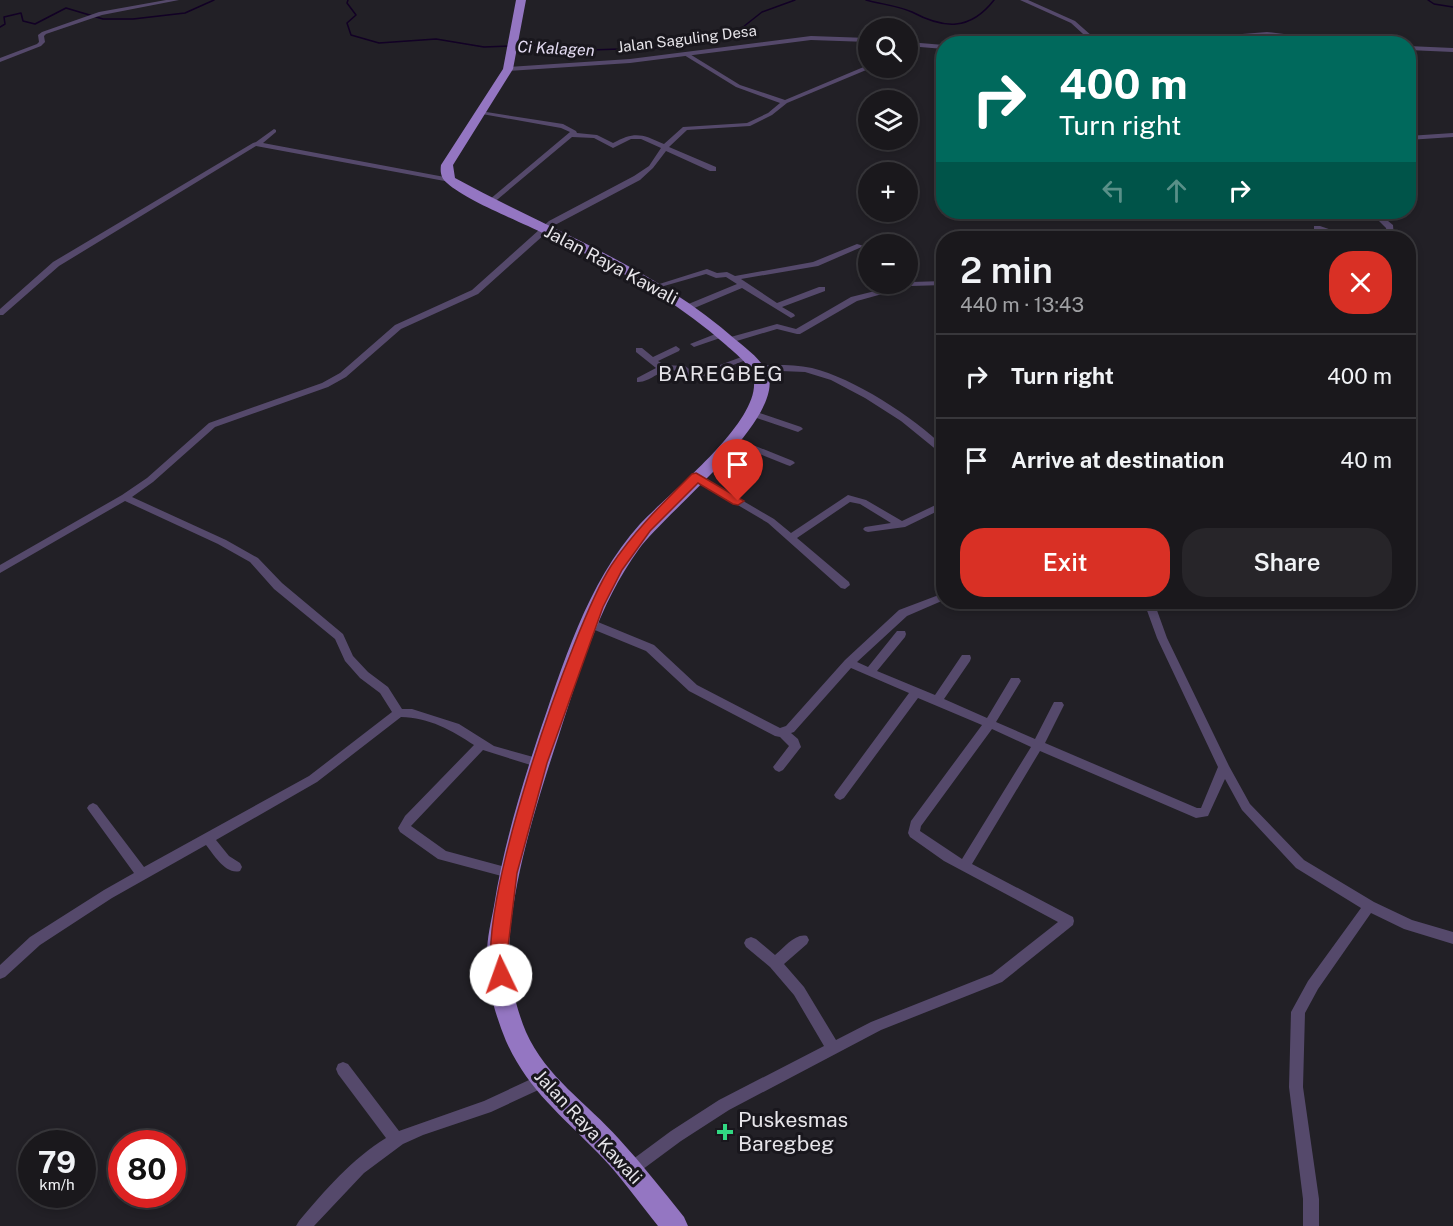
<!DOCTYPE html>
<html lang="en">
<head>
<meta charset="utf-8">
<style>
	:root { --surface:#1a181c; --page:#272529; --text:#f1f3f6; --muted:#9fa0a3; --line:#38373b; --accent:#d93025 }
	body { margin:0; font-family:"Public Sans",sans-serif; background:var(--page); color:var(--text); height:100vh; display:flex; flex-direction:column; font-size:22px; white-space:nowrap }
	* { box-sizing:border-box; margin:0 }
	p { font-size:20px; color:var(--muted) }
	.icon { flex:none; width:33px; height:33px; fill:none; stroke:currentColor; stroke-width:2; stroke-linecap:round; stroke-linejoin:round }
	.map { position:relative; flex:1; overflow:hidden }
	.details { position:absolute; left:936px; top:231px; width:480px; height:378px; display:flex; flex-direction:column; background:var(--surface); border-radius:24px; box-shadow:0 3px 9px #0003,0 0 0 2px var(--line) }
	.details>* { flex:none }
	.top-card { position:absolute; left:936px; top:36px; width:480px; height:183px; border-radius:24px; box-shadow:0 3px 9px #0003,0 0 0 2px var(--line); background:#00695c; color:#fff; overflow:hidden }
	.buttons { position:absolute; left:858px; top:18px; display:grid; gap:12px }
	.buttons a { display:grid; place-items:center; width:60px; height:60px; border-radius:50%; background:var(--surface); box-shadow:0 3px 9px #0003,0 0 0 2px var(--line); font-size:30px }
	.speed { position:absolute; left:18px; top:1130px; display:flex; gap:12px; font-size:30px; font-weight:700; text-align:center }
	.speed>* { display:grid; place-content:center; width:78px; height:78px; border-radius:50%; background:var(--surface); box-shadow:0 3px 9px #0003,0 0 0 2px var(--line); line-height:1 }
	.speed small { font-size:15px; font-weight:400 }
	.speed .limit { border:9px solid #d22; background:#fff; color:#111 }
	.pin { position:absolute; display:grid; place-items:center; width:51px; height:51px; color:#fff; margin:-62px -26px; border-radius:50% 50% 50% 0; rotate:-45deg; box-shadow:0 0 6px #0007 }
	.pin .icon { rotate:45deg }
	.me { position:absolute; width:66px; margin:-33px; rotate:357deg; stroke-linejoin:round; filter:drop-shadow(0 0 4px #0008) }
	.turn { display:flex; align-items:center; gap:21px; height:126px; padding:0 24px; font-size:27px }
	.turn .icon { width:78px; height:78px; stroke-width:2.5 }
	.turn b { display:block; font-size:42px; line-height:51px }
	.lanes { display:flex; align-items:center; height:57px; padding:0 24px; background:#0003; justify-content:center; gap:30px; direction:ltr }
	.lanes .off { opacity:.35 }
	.round { display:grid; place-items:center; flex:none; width:63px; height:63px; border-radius:24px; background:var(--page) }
	.overview { display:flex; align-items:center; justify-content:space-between; height:102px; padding:0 24px }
	h1 { font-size:36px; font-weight:600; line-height:45px }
	.cta { display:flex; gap:12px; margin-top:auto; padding:12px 24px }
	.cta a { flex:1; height:69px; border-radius:24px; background:var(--accent); color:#fff; font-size:24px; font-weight:600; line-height:69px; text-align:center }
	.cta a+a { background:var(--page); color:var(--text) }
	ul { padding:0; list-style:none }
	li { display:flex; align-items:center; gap:18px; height:84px; padding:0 24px; border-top:2px solid var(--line) }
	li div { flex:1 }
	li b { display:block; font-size:22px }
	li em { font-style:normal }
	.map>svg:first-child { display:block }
</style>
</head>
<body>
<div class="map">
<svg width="1453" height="1226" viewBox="0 0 1453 1226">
	<rect width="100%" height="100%" fill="#222026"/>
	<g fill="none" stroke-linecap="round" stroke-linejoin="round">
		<path stroke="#120125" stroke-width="1.5" d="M 348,0 L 347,3 L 356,15 L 347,23 L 351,35 L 379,43 L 436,39 L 484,47 L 537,45 L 590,50 L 682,47 L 721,38 L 743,27 L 762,12 L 795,0
			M 866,0 C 880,4 899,6 912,12 C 944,29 970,31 994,0
			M 1428,0 L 1434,4 L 1453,7
			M 0,27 L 5,24 L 4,17 L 21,13 L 23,21 L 35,24 L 66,8 L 103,19 L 133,19 L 185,13 L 214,0"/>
		<path fill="#55496b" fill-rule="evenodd" d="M 166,0 L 179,0 L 102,15 L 46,34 L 44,36 L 45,42 L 41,46 L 0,62 L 0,58 L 37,44 L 39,42 L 38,35 L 42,32 L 99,12 Z
			M 1020,0 L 1028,0 L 1075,21 L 1101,44 L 1094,44 L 1071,23 Z
			M 913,44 L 918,45 L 918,52 L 908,56 L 908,52 L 912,51 Z
			M 684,53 L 688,53 L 740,85 L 785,100 L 866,66 L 868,65 L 868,68 L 871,68 L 787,103 L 772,115 L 750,126 L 687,130 L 669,147 L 716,167 L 716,171 L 710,171 L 666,151 L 653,168 L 640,180 L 555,225 L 478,294 L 401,329 L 346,377 L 328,387 L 215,427 L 153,482 L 132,497 L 226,540 L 258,558 L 282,583 L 343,634 L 353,656 L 368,672 L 388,687 L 402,709 L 412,709 L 459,724 L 494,746 L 544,760 L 546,763 L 544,766 L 540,768 L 483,750 L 411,826 L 446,851 L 513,869 L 515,873 L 513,877 L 509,878 L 438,859 L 400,832 L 398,828 L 405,816 L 474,745 C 453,731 428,717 401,717 L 317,782 L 216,840 L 229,856 L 240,863 L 242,867 L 240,871 C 226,875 214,855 206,845 L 112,898 L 40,945 L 5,977 L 0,979 L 0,965 L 30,937 L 104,890 L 134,873 L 89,811 L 87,808 L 89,805 L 93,803 L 97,805 L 144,867 L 309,776 L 392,712 L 380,693 L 360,678 L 345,661 L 335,639 L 274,589 L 250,562 L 218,544 L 125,501 L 0,573 L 0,565 L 122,495 L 147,478 L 209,423 L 322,383 L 340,373 L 395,325 L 472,290 L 549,221 L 634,176 L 649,166 L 661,148 L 641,139 L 631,139 L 613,148 L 594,138 L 572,137 L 492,204 L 489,204 L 489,200 L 570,132 L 561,128 L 482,114 L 479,112 L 480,111 L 563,124 L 576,131 L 577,133 L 597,135 L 613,143 C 635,131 642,134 664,144 L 683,127 L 747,123 L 768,113 L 780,103 L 736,87 L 684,55 Z
			M 274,129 L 276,130 L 276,132 L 263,143 L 450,178 L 454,180 L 450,182 L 256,146 L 59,266 L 3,315 L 0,315 L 0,309 L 53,262 L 253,143 L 256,142 Z
			M 1453,133 L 1453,137 L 1408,140 L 1408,136 Z
			M 1370,212 L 1377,212 L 1393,225 L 1394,238 L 1388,238 L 1386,228 Z
			M 1314,226 L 1320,226 L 1355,238 L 1345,238 L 1314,230 Z
			M 857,244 L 864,246 L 818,266 L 741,279 L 777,303 L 819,287 L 825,287 L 825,291 L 782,307 L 794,314 L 795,316 L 791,318 L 742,288 L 692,309 L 686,309 L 686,305 L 737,284 L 726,277 L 716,278 L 706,274 L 657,288 L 653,286 L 707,269 L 717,273 L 727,272 L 735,276 L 813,262 Z
			M 944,281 L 944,285 L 911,286 L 857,301 L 800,334 L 797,334 L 777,329 L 730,343 L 726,340 L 727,338 L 777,324 L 796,329 L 851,297 L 911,282 Z
			M 723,331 L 726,332 L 726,336 L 694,347 L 690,344 Z
			M 676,346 L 680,349 L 679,351 L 658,361 L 664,365 L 685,366 L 696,374 L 744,356 L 747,355 L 751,358 L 695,380 C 689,377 684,372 678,371 C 659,367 652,383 637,382 L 637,378 L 656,368 L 636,352 L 636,348 L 642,348 L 653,357 Z
			M 756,365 C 775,365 794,364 812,368 C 853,378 914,417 944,447 L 944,456 L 901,421 L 865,398 L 831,380 L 805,372 L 753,370 L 752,368 Z
			M 754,411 L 801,427 L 803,429 L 798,432 L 751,416 L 750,414 L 751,412 Z
			M 733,437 L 793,461 L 795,463 L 790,466 L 787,465 L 730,442 L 728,440 L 730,438 Z
			M 697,474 L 774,519 L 791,533 L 848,495 L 866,500 L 902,521 L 944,501 L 944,508 L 905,527 L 868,532 L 865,531 L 863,529 L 865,527 L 891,523 L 860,504 L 850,502 L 797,538 L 849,582 L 850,585 L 845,589 L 841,588 L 768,523 L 694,479 L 692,477 Z
			M 944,593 L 944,600 L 907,616 L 857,662 L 868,667 L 897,631 L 905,631 L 906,634 L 905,637 L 877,671 L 935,695 L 962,655 L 970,655 L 971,658 L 970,661 L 944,699 L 987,718 L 1011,678 L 1019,678 L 1021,681 L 996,722 L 1035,739 L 1054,702 L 1062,702 L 1064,705 L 1045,743 L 1197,808 L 1201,808 L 1218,767 L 1157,638 L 1145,605 L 1146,602 L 1154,602 L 1167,638 L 1229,766 L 1250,804 L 1304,860 L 1374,902 L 1412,920 L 1453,932 L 1453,944 L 1404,929 L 1371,913 L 1318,989 L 1305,1013 L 1303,1087 L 1319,1199 L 1319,1226 L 1303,1226 L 1303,1199 L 1289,1087 L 1291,1012 L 1308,981 L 1361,908 L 1296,868 L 1242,810 L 1225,779 L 1208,816 L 1196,818 L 1040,751 L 972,864 L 1073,917 L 1074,921 L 1073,925 L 1002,982 L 881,1030 L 729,1110 L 681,1141 L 635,1175 L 630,1177 L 625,1175 L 623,1170 L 625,1165 L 671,1131 L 719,1100 L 824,1046 L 794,995 L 770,967 L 746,947 L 744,943 L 746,939 L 751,937 L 756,939 L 775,955 C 784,948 795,933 807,936 L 809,940 L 807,944 L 784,964 L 804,987 L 836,1040 L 871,1022 L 992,974 L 1058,922 L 944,861 L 910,837 L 908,833 L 911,821 L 982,725 L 918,698 L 844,798 L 840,800 L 836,798 L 834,795 L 836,792 L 909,693 L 851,668 L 794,732 L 791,733 L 798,739 L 801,747 L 783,770 L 779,772 L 775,770 L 773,767 L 789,746 L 780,737 L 775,736 L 689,691 L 646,651 L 585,626 L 584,623 L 585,620 L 593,620 L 654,645 L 697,685 L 780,728 L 786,726 L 845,660 L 899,610 ZM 992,729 L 1031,747 L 962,859 L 920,831 L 921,826 Z
			M 343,1062 L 348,1064 L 399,1131 L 484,1101 L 542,1074 L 547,1076 L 549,1081 L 547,1086 L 491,1112 L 423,1135 L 403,1144 L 364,1173 L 314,1226 L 296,1226 L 299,1221 C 325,1190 352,1159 386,1138 L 338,1074 L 336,1069 L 338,1064 Z"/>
		<path fill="#55496b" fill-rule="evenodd" d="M 1267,32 L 1364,44 L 1334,44 L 1267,36 L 1164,44 L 1119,44 Z
			M 811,36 L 868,38 L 868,42 L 811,40 L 630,63 L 508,71 L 504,69 L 508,67 L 630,59 Z
			M 908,42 L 944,45 L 944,49 L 908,46 Z
			M 1408,46 L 1453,48 L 1453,52 L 1408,50 Z"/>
		<path fill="#9476c2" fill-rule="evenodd" d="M 516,0 L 526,0 L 513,69 L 453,165 L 455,178 C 550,230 654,267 736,340 C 747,349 762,360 768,374 C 785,419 665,513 639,549 C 599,604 580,671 559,735 C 537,802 511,883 509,953 C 509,979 516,1008 526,1032 C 546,1077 587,1103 619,1139 C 642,1164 663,1191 684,1217 L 688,1226 L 658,1226 C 638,1201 619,1174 597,1152 C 560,1114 528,1090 506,1041 C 495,1014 486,984 487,954 C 487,938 491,922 494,906 C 503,849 519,795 537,740 C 563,665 586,584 640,524 C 669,493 757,425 754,382 C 753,366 737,355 726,345 C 672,297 610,265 545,234 C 519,221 467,201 447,183 C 441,178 440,172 441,165 L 503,69 Z"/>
	</g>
	<path fill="#d93025" stroke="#8d1f18" stroke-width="1.5" d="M 696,473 L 744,501 L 738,505 L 733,504 L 698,483 L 650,531 L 622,570 L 603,607 L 547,763 L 517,873 L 507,955 L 509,975 L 507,980 L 501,983 L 495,980 C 468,924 574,622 611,566 C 634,531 663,503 692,474 Z"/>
	<path fill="#31d882" stroke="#19171d" stroke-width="2" d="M722 1123h6v6h6v6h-6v6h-6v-6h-6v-6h6z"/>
	<g text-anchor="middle" stroke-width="6" stroke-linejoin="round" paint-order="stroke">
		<g font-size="15" fill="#e6e4e9" stroke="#19171d">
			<text transform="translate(687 39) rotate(-7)" y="5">Jalan Saguling Desa</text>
		</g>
		<g font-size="16" font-style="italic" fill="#e4dcf2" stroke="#19171d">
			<text transform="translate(556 48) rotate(3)" y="6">Ci Kalagen</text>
		</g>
		<g font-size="18" fill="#e6e4e9" stroke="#19171d">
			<text transform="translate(611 265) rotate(28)" y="6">Jalan Raya Kawali</text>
			<text transform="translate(588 1127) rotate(47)" y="6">Jalan Raya Kawali</text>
		</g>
		<g font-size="21" letter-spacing="1.5" fill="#e6e4e9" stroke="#19171d">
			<text x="721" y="381">BAREGBEG</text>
		</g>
		<g font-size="21" fill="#e6e4e9" stroke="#19171d" text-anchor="start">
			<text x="738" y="1127">Puskesmas<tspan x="738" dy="24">Baregbeg</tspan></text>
		</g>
	</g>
</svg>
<div class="buttons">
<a><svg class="icon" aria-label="search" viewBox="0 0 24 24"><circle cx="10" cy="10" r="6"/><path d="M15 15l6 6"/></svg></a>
<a><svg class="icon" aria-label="layers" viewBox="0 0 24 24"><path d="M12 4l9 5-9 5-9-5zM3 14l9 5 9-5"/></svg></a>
<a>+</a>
<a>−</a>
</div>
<div class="speed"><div>79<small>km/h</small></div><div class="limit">80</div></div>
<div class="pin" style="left:738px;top:501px;background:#d93025"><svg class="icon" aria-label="arrive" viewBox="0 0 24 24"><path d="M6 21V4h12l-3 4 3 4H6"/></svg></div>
<svg class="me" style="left:501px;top:975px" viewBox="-20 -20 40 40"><circle r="19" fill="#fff"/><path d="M0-13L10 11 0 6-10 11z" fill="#d93025"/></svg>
<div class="top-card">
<div class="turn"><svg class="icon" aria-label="right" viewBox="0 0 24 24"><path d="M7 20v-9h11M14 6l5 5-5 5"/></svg><div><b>400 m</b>Turn right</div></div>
<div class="lanes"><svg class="icon off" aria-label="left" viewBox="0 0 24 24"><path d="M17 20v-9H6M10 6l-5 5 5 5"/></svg><svg class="icon off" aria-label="ahead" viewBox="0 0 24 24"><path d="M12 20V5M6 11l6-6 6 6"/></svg><svg class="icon" aria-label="right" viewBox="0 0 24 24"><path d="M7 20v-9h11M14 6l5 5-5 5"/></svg></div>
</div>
<section class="details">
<div class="overview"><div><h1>2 min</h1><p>440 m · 13:43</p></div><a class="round" style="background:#d93025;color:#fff"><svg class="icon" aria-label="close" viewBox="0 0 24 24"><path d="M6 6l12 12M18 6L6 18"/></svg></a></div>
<ul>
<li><svg class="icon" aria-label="right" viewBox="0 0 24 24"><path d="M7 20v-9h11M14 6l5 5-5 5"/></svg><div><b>Turn right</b></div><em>400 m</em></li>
<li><svg class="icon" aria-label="arrive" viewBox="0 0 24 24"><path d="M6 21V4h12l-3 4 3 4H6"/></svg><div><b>Arrive at destination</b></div><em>40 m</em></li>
</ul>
<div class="cta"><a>Exit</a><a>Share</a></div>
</section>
</div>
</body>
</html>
